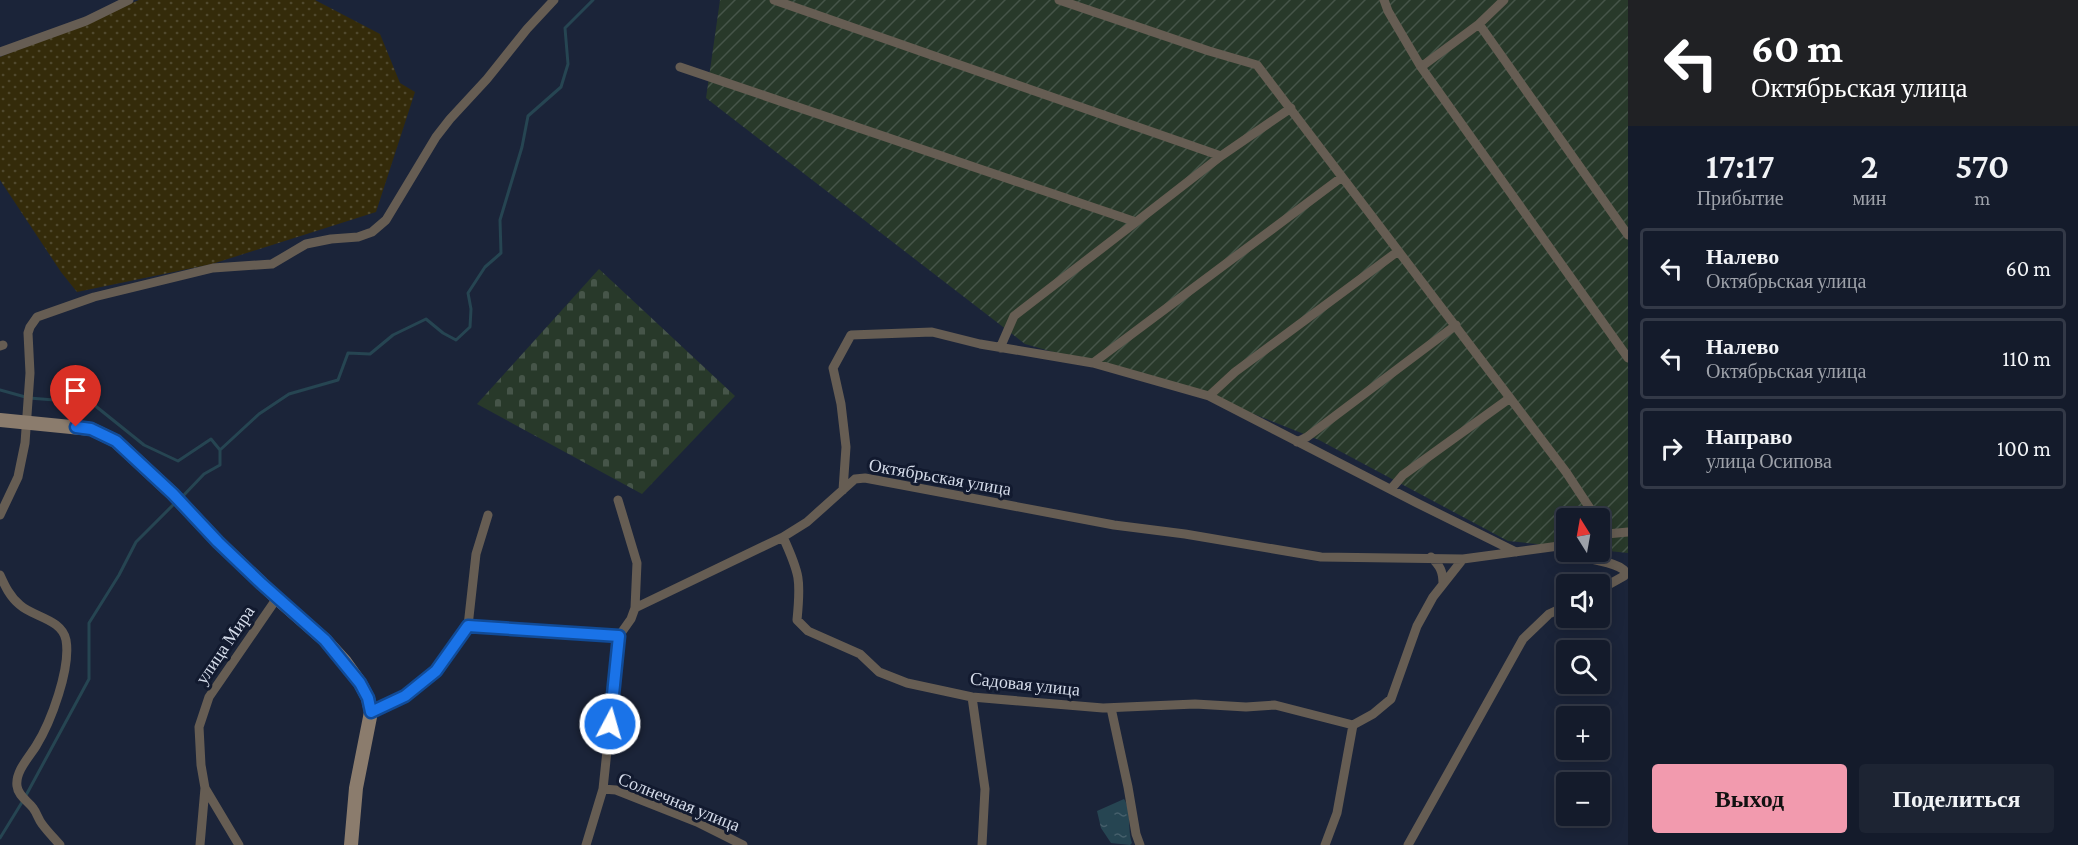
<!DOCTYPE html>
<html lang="ru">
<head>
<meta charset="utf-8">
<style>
	:root { --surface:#141b2b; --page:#1d2433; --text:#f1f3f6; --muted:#9da1a9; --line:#333947; --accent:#f29aae }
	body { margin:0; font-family:"Crimson Pro",serif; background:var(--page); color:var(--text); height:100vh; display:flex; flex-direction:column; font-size:22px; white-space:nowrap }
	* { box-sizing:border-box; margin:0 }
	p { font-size:20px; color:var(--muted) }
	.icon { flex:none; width:33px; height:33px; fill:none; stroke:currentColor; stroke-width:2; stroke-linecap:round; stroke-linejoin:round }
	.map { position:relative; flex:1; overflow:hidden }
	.sheet { display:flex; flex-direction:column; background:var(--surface); width:450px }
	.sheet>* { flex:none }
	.top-card { background:#202124; color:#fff; overflow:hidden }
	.needle { width:39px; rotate:349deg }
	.controls { position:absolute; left:1556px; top:508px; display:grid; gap:12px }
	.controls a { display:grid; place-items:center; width:54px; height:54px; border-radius:6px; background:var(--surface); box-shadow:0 3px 15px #0003,0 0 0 2px var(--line); font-size:30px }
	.pin { position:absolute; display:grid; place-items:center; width:51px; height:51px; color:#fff; margin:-62px -26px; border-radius:50% 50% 50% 0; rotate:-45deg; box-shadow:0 0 6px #0007 }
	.pin .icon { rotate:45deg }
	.me { position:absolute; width:66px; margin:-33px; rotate:6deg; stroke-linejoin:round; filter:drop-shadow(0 0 4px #0008) }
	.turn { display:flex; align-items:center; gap:21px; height:126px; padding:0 24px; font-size:27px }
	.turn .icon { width:78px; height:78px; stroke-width:2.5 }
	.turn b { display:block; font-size:42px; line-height:51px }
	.eta { display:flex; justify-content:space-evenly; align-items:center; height:102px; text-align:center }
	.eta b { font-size:36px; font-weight:600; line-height:42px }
	.primary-button { display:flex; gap:12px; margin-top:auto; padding:12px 24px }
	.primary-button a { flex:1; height:69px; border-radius:6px; background:var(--accent); color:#111; font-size:24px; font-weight:600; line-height:69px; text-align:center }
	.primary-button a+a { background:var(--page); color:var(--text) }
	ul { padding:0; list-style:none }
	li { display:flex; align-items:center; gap:18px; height:81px; margin:0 12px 9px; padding:0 12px; border:3px solid var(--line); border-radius:6px }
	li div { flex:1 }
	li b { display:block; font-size:22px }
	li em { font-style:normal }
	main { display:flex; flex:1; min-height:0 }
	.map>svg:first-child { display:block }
</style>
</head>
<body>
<main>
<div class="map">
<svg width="1628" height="845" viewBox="0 0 1628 845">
	<defs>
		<pattern id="sand-dots" width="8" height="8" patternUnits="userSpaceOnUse" patternTransform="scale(1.5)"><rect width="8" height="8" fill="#342b0a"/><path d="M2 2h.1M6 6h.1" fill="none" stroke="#50492e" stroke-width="1.8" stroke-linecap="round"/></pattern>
		<pattern id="cemetery-stones" width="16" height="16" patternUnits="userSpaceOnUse" patternTransform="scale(1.5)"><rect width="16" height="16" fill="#28392a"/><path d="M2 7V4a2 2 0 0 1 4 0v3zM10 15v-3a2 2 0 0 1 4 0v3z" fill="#465549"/></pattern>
		<pattern id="garden-furrows" width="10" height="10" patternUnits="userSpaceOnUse" patternTransform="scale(1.5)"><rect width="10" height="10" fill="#28392a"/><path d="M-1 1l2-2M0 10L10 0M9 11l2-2" fill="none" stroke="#465549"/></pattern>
		<pattern id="water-ripples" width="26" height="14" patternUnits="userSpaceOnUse" patternTransform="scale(1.5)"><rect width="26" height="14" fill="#264552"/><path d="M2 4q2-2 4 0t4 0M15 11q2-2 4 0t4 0" fill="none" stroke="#455f6b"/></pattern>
	</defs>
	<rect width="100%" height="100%" fill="#1b2439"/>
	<path fill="url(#sand-dots)" d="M 139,0 L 315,0 L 380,34 L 400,83 L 415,92 L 376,212 L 212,264 L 77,292 L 61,272 L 0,180 L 0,57 Z"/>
	<path fill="url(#cemetery-stones)" d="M 599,269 L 735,396 L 642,494 L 477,404 Z"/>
	<path fill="url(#garden-furrows)" d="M 720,0 L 1628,0 L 1628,553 L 1599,550 L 1599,519 L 1566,519 L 1566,547 L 1508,541 L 1319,440 L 1209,396 L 1025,344 L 706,98 Z"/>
	<path fill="url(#water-ripples)" d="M 1124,799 C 1132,811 1127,829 1132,843 L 1130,845 L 1111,843 L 1101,828 L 1097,811 Z"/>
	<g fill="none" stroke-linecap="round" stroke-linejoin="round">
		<path stroke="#264552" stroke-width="3" d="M 0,390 L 29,398 L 67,401 L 78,407 L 93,404 L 144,445 L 178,461 L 211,439 L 220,450
			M 183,496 L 204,474 L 220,465 L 220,450 L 259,414 L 289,394 L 338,380 L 348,353 L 370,354 L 393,335 L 426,319 L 443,333 L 456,340 L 470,327 L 471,309 L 468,293 L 485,267 L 501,253 L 500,220 L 522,147 L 528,116 L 561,87 L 568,64 L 565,28 L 593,0
			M 0,838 L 24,799 L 89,679 L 89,623 L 119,575 L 136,542 L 174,504"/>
		<path stroke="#665d53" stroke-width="9" d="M 1059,0 L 1209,51 L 1257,65 L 1510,398 L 1566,472 L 1597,519
			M 1384,0 L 1388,11 L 1421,67 L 1628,358
			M 1479,24 L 1628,235
			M 0,52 L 86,21 L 129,0
			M 680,67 L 1136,222 L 1221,156 L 774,0
			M 1421,67 L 1479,24 L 1504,0
			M 1221,156 L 1291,108
			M 0,346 L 3,345
			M 1000,348 L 1014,316 L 1136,222
			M 1093,363 L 1342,177
			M 1209,396 L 1235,372 L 1397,252
			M 1297,442 L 1307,437 L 1456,325
			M 1391,489 L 1403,475 L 1510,398
			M 843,490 L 846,447 L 841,404 L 833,368 L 851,335 L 932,332 L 980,344 L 1093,363 L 1209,396 L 1417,503 L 1516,552
			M 618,500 L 637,563 L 635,608
			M 0,515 L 18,477 L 25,443 L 30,373 L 28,333 L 30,327 L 37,317 L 94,297 L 213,268 L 272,264 L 306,244 L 331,239 L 358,237 L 372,232 L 386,220 L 436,137 L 450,119 L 487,79 L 527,29 L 554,0
			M 1599,522 L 1607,534 L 1628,532
			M 783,537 C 800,574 801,580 797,620 L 808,631 L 860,654 L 879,672 L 907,683 L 972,697 L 1103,708 L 1195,704 L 1246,707 L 1275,705 L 1353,725
			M 1576,552 C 1590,563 1610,559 1624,570 L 1624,576 L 1599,590
			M 1431,557 C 1440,566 1443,571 1443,584
			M 0,575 C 5,586 10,597 20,605 C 33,617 62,619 66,640 C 71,668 51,722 36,746 C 29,757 15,772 17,786 C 18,796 28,801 33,808 C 37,813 38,819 42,824 C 47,831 54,838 60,845
			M 468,626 L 476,554 L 488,515
			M 972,697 L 985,789 L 982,845
			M 1111,708 L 1128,787 L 1136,834 L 1140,845
			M 371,712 L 405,696 L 436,671 L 468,626 L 619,636 L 631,619 L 635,608 L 783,537 L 807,522 L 855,479 L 865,478 L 1114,525 L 1185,534 L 1321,557 L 1463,559 L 1566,545
			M 1353,725 L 1373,714 L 1391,699 L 1417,626 L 1433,597 L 1463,559
			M 603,789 L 616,790 L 697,822 L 743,845
			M 200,845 L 205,788
			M 239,845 L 205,788 L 201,765 L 199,727 L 209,697 L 277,598
			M 586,845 L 603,789 L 619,636
			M 1325,845 L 1337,813 L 1353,725
			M 1408,845 L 1523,639 L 1549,614 L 1566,606"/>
		<path stroke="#8b7c6d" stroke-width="14" d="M 0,420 L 91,429 L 116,441 L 173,494 L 218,542 L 277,598 L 325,640 L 345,662 L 360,683 L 368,698 L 371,712 L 356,788 L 351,845"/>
	</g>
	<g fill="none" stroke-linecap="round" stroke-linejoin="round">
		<g stroke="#114b97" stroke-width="15">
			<path id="route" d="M 76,427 L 91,429 L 116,441 L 173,494 L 218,542 L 262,584 L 325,640 L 360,683 L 368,698 L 371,712 L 405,696 L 436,671 L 468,626 L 619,636 L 610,724"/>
		</g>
		<use href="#route" stroke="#1a73e8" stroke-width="10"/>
	</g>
	<g text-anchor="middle" stroke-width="6" stroke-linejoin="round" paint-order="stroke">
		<g font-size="18" fill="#d4dbe9" stroke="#121a2f">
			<text transform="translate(940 477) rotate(10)" y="6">Октябрьская улица</text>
			<text transform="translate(225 645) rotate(-56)" y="6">улица Мира</text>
			<text transform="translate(1025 684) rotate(6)" y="6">Садовая улица</text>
			<text transform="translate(679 802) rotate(22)" y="6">Солнечная улица</text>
		</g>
	</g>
</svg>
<div class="controls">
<a><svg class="needle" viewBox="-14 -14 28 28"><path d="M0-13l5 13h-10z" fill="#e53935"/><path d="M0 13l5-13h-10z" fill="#9da1a9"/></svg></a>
<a><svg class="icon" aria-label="sound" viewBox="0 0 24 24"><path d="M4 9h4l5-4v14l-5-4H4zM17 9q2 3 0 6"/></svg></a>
<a><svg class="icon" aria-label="search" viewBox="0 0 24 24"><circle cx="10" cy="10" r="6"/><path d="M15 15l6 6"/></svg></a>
<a>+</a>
<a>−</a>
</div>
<div class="pin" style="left:76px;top:427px;background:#d93025"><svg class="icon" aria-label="arrive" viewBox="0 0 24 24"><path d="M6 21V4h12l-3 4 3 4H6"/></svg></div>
<svg class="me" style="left:610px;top:724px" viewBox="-20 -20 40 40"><circle r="17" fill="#1a73e8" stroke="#fff" stroke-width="3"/><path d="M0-11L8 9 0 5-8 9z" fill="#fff"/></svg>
</div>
<section class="sheet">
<div class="top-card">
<div class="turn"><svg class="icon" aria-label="left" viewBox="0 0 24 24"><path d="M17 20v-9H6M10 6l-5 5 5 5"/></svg><div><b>60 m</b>Октябрьская улица</div></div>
</div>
<div class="eta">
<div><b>17:17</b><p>Прибытие</p></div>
<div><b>2</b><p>мин</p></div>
<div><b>570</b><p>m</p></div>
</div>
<ul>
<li><svg class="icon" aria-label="left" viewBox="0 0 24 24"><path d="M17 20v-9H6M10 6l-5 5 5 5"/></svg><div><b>Налево</b><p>Октябрьская улица</p></div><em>60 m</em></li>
<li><svg class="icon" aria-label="left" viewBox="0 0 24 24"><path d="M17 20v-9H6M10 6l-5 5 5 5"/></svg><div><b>Налево</b><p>Октябрьская улица</p></div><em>110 m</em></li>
<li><svg class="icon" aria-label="right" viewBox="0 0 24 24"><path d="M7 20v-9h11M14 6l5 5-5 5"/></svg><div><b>Направо</b><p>улица Осипова</p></div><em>100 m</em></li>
</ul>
<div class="primary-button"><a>Выход</a><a>Поделиться</a></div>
</section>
</main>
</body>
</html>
